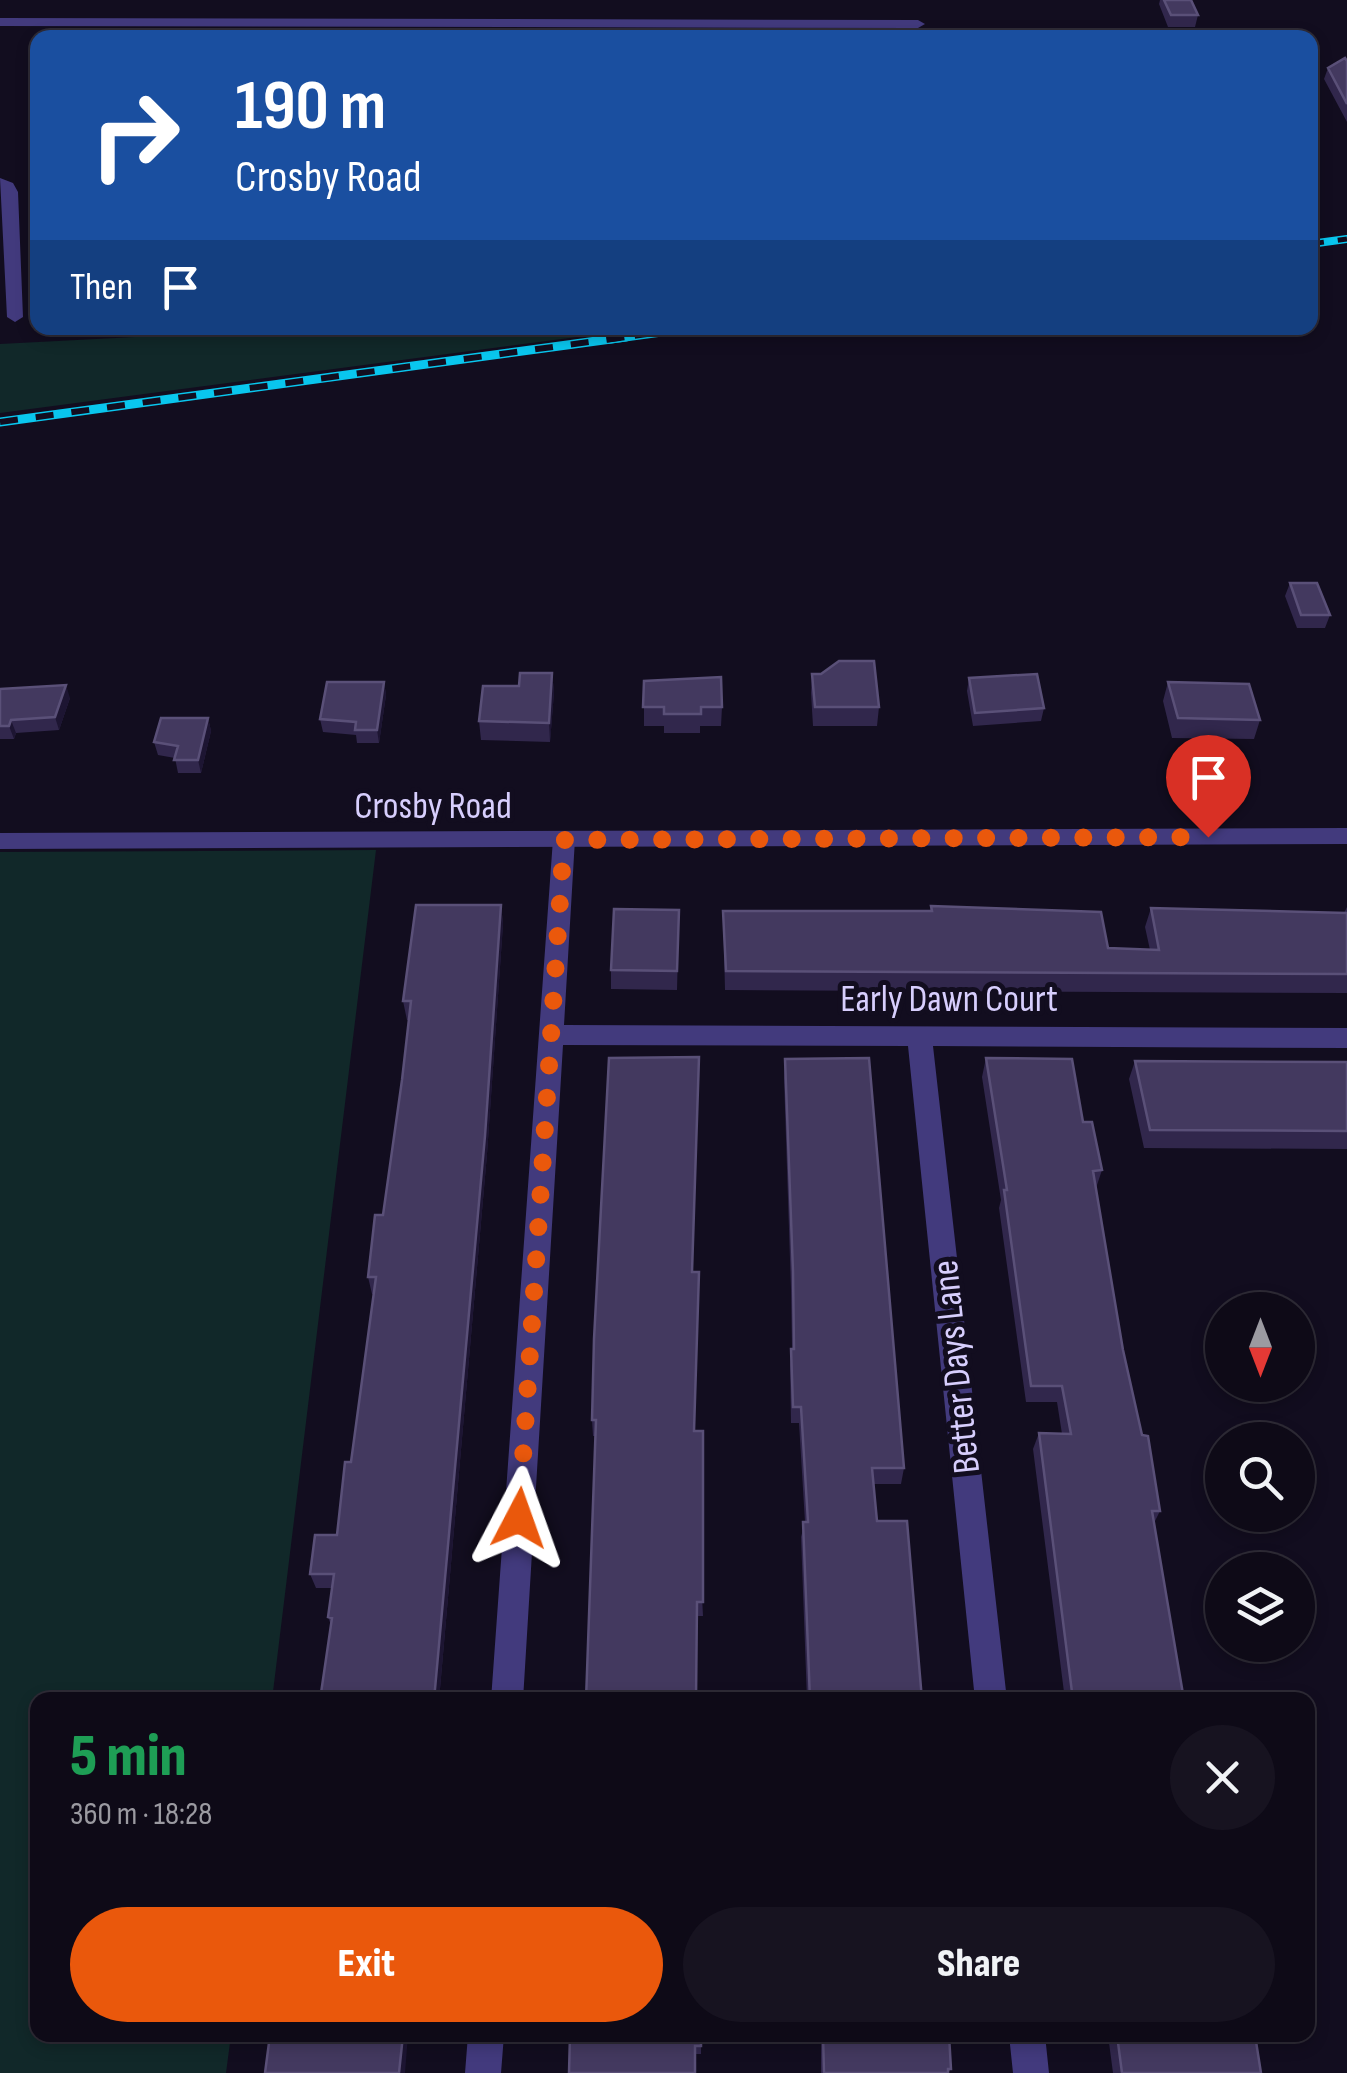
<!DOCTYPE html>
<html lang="en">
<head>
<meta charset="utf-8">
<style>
	:root { --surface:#0e0a17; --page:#171320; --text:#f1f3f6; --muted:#9b9aa1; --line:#2e2b36; --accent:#ea580c }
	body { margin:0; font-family:"Sofia Sans Condensed",sans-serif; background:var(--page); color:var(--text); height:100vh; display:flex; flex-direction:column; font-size:38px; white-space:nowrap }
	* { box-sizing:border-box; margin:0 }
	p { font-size:32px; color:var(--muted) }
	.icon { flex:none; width:55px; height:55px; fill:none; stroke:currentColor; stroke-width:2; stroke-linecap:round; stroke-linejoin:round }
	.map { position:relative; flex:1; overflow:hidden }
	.drawer { position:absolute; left:30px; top:1692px; width:1285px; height:350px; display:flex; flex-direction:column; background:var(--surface); border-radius:20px; box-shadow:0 5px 15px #0003,0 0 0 2px var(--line) }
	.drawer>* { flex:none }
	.guide { position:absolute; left:30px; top:30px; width:1288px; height:305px; border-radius:20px; box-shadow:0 5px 15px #0003,0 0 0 2px var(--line); background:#1a4fa0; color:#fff; overflow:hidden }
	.needle { width:65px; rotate:180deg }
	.controls { position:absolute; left:1205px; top:1292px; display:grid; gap:20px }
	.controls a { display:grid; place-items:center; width:110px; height:110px; border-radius:50%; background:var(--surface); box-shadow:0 5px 15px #0003,0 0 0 2px var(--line); font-size:50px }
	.pin { position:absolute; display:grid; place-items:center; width:85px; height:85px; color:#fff; margin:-102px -42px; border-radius:50% 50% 50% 0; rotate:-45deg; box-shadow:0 0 10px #0007 }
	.pin .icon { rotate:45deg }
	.me { position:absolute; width:110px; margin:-55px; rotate:4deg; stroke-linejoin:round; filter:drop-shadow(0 0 8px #0008) }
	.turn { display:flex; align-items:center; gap:35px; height:210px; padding:0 40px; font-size:45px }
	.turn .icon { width:130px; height:130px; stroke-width:2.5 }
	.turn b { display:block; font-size:70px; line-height:85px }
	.then { display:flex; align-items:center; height:95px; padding:0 40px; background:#0003; gap:20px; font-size:38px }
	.round { display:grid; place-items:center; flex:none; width:105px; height:105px; border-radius:52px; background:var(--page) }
	.head { display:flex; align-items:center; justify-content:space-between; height:170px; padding:0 40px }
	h1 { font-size:60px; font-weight:800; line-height:75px; color:#1e9e55 }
	.cta { display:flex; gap:20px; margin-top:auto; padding:20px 40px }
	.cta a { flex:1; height:115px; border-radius:60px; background:var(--accent); color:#fff; font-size:40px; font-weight:800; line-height:115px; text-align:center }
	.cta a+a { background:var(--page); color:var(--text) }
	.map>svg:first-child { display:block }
</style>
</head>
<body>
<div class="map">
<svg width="1347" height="2073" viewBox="0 0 1347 2073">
	<rect width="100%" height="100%" fill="#120d1f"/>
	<path fill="#112829" d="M 158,328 L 603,328 L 600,334 L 0,413 L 0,344 L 154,336 Z
		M 376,850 L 272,1700 L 38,1700 L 38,2035 L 231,2035 L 226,2073 L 0,2073 L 0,852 Z"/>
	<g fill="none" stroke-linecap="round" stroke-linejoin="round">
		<path fill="#423a7d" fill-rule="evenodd" d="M 0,18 L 918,20 L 925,24 L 918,28 L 0,26 Z
			M 0,178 L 13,183 L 18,192 L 23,317 L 15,322 L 7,317 Z
			M 564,831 L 575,839 L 564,1025 L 1347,1028 L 1347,1048 L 933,1046 L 1007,1700 L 975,1700 L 908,1046 L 563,1045 L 523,1700 L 491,1700 L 553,839 Z
			M 468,2035 L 504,2035 L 501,2073 L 465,2073 Z
			M 1009,2035 L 1045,2035 L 1049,2073 L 1013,2073 Z"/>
		<path fill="#423a7d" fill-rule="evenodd" d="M 1347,828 L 1347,844 L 0,849 L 0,833 Z"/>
		<g stroke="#09c6ee" stroke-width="8">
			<path id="rail-far1" d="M 1310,244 L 1347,239
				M 607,340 L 694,328"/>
		</g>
		<g stroke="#09c6ee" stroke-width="9">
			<path id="rail" d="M 0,422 L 626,337"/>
		</g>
		<use href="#rail-far1" stroke="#120d1f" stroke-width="5" stroke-dasharray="14" stroke-linecap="butt"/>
		<use href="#rail" stroke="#120d1f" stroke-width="6" stroke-dasharray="18" stroke-linecap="butt"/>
	</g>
	<path fill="#31274c" d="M 1160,0 L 1191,0 L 1198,15 L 1195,27 L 1168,27 L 1159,4 Z
		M 1347,61 L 1347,122 L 1324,79 L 1328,68 Z
		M 1290,583 L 1330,615 L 1325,628 L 1297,628 L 1285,596 Z
		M 552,673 L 554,692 L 550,742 L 481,740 L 479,721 L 519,686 Z
		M 812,674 L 879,707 L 877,726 L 813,726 L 811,693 Z
		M 969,678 L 1044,708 L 1041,721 L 973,726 L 967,691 Z
		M 644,681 L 722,707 L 721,726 L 700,726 L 700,733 L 664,733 L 664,726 L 644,726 Z
		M 384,682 L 386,695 L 379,743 L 357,743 L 356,735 L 323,732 L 320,719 Z
		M 1168,682 L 1260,720 L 1254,739 L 1172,738 L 1163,701 Z
		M 0,689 L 70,698 L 59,730 L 16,733 L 14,739 L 0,739 Z
		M 208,718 L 211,731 L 201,773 L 178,773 L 175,758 L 158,755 L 154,742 Z
		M 501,905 L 503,924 L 487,1154 L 439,1700 L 320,1700 L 331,1625 L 328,1617 L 332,1588 L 316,1588 L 310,1574 L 337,1535 L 351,1462 L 374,1294 L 372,1294 L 368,1277 L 383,1215 L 402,1080 L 409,1020 L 407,1020 L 403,1001 Z
		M 931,906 L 1108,948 L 1150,950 L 1145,927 L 1151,908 L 1344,913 L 1347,907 L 1347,993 L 725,990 L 723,911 L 930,911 Z
		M 679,910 L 677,990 L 611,989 L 611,970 Z
		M 986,1058 L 1083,1122 L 1102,1170 L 1096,1188 L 1123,1350 L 1160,1511 L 1154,1523 L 1184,1700 L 1065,1700 L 1033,1449 L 1039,1433 L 1062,1434 L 1057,1402 L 1026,1402 L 999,1208 L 1001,1200 L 982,1077 Z
		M 785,1059 L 904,1468 L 901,1484 L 873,1484 L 877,1521 L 922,1700 L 807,1700 L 801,1537 L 805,1522 L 799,1423 L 791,1423 L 790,1365 L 792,1349 L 791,1289 L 784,1078 Z
		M 1135,1061 L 1347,1062 L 1347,1149 L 1144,1148 L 1129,1079 Z
		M 692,1272 L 694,1431 L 703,1616 L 697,1616 L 595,1436 L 593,1436 L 592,1420 Z
		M 570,2035 L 701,2035 L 701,2054 L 695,2054 Z
		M 821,2035 L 949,2035 L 951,2069 L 948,2073 L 821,2073 Z
		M 1108,2035 L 1255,2035 L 1261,2073 L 1113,2073 Z"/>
	<path fill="#1d1532" d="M 552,673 L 554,692 L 550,742 L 549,723 Z
		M 384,682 L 386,695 L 379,743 L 377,730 Z
		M 66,685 L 70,698 L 59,730 L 55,717 Z
		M 208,718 L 211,731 L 201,773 L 198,760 Z
		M 11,720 L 16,733 L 14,739 L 9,726 Z
		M 501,905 L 503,924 L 487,1154 L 439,1700 L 434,1700 Z
		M 403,2035 L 408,2035 L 405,2073 L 399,2073 Z"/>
	<path fill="#43395f" stroke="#5a5078" stroke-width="2.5" d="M 1164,0 L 1191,0 L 1198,15 L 1171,15 Z
		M 1345,58 L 1347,61 L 1347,104 L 1328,68 Z
		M 1290,583 L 1317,583 L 1330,615 L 1301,615 Z
		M 839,661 L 874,661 L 879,707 L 815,707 L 812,674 L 821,674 Z
		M 520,673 L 552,673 L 549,723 L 479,721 L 483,686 L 519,686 Z
		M 1037,674 L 1044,708 L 975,713 L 969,678 Z
		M 721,677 L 722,707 L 701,707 L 701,714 L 664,714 L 664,707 L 643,707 L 644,681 Z
		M 327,682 L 384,682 L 377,730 L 355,730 L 356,722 L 320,719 Z
		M 1168,682 L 1249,684 L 1260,720 L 1178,718 Z
		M 66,685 L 55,717 L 11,720 L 9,726 L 0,726 L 0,689 Z
		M 161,718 L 208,718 L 198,760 L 174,760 L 178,746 L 154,742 Z
		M 416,905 L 501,905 L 485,1136 L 434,1700 L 320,1700 L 332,1618 L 328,1617 L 334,1574 L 310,1574 L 315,1535 L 337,1535 L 345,1462 L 351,1462 L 376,1277 L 368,1277 L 375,1215 L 383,1215 L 402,1080 L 411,1001 L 403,1001 Z
		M 931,906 L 1101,912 L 1108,948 L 1159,950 L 1151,908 L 1347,913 L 1347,974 L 726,971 L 723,911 L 932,911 Z
		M 614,909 L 679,910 L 677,971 L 611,970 Z
		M 699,1057 L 692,1272 L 699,1272 L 694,1431 L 703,1431 L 703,1602 L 697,1602 L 696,1700 L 586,1700 L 596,1420 L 592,1420 L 594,1339 L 609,1058 Z
		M 869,1058 L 904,1468 L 872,1468 L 877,1521 L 907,1521 L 922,1700 L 810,1700 L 803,1522 L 808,1522 L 801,1407 L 793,1407 L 791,1349 L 794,1349 L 793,1272 L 785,1059 Z
		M 986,1058 L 1072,1059 L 1083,1122 L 1092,1122 L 1102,1170 L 1093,1171 L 1123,1350 L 1142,1435 L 1148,1436 L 1160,1511 L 1152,1511 L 1184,1700 L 1073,1700 L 1039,1433 L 1071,1434 L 1062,1386 L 1031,1386 L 1004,1190 L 1007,1190 Z
		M 1135,1061 L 1347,1062 L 1347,1131 L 1150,1130 Z
		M 270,2035 L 403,2035 L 399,2073 L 265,2073 Z
		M 570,2035 L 701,2035 L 701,2046 L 695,2046 L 695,2073 L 569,2073 Z
		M 823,2035 L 949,2035 L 951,2069 L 948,2069 L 948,2073 L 824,2073 Z
		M 1117,2035 L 1255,2035 L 1261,2073 L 1122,2073 Z"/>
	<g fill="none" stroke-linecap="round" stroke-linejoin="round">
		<path stroke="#ea580c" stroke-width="18" stroke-dasharray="0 32.4" d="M 519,1518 L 564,840 L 1208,837"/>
	</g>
	<g text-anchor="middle" stroke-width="10" stroke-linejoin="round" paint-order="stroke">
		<g font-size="38" fill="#d7cefd" stroke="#120d1f">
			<text x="433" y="818">Crosby Road</text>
			<text x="949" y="1011">Early Dawn Court</text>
			<text transform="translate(955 1367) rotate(-96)" y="13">Better Days Lane</text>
		</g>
	</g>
</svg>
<div class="controls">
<a><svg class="needle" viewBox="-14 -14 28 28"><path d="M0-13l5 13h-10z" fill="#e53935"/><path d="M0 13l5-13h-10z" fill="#9b9aa1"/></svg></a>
<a><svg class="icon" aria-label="search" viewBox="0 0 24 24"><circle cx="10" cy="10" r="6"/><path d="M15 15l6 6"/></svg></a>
<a><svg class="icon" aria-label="layers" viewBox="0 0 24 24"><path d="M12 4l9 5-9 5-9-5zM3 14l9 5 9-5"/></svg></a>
</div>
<div class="pin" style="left:1208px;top:837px;background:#d93025"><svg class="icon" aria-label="arrive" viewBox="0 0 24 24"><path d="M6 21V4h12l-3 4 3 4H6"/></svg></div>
<svg class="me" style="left:519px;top:1518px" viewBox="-20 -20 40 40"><path d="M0-17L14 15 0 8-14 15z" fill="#ea580c" stroke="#fff" stroke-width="4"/></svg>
<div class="guide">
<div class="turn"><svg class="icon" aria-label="right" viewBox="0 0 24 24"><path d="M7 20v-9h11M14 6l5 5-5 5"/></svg><div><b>190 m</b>Crosby Road</div></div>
<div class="then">Then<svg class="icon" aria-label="arrive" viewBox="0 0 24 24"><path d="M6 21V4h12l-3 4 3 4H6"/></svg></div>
</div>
<section class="drawer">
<div class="head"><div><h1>5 min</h1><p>360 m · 18:28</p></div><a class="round"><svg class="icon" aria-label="close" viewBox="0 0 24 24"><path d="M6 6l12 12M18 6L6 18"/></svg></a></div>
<div class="cta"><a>Exit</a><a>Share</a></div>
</section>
</div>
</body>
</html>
